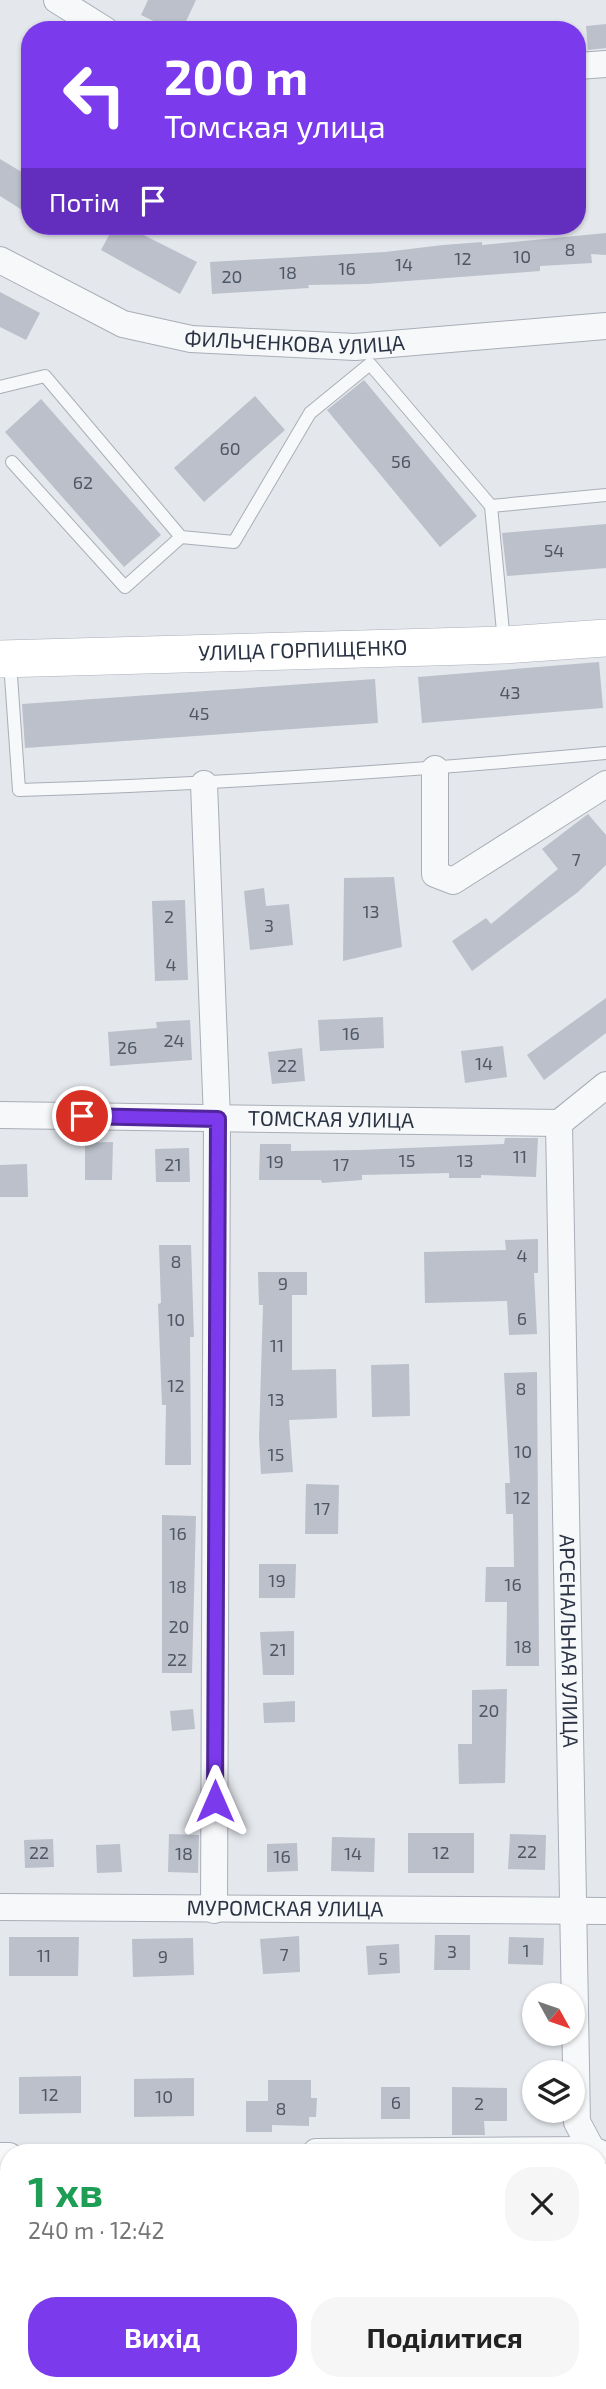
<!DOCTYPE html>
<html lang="uk">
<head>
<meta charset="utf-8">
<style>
	:root { --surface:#fff; --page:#f6f6f6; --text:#222; --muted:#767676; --accent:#7c3aed }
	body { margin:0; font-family:"Exo 2",sans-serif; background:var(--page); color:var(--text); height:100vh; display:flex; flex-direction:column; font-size:26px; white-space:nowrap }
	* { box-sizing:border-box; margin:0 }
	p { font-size:23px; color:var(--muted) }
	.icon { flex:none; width:38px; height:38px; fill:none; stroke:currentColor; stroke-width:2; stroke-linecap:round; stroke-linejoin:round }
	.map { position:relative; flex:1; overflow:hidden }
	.details { position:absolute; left:0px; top:2144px; width:607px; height:247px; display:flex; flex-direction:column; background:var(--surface); border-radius:28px 28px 0 0; box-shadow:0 2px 5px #0004 }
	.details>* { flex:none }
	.hud { position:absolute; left:21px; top:21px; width:565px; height:214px; border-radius:28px; box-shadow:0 2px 5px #0004; background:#7c3aed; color:#fff; overflow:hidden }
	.needle { width:46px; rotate:130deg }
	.tools { position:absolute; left:522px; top:1983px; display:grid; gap:14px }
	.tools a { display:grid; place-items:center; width:63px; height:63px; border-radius:50%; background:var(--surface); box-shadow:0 2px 5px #0004; font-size:35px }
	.pin { position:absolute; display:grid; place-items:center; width:60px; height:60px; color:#fff; margin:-30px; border:4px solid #fff; border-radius:50%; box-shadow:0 2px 7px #0007 }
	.me { position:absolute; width:77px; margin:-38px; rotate:0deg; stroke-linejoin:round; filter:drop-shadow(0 0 5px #0008) }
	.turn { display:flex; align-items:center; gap:24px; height:147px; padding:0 28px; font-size:32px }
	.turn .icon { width:91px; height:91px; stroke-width:2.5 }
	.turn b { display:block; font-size:49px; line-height:60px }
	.then { display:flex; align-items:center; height:66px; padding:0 28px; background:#0003; gap:14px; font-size:26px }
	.round { display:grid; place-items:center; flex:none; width:74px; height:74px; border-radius:28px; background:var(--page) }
	.overview { display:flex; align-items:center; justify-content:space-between; height:119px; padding:0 28px }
	h1 { font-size:42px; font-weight:700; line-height:52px; color:#1e9e55 }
	.primary-button { display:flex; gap:14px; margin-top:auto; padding:14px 28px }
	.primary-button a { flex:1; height:80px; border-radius:28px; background:var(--accent); color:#fff; font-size:28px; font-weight:700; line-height:80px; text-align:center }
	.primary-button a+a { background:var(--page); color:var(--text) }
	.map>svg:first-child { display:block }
</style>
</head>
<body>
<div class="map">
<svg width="606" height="2389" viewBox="0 0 606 2389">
	<rect width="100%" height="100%" fill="#e4e7ec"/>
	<path fill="#bbc0ca" d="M 148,0 L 196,0 L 182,30 L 172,30 L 141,15 Z
		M 606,24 L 606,48 L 588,50 L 586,26 Z
		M 0,159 L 30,177 L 30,215 L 0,196 Z
		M 114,226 L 126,226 L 197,262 L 180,294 L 101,250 Z
		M 606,233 L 606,255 L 591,254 L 592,263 L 540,266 L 540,271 L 367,284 L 308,285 L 309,288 L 212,294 L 210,262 L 385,252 L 443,245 L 482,242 L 482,245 Z
		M 0,292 L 40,313 L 26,340 L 0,327 Z
		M 364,380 L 477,516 L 440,547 L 327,410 Z
		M 255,396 L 285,430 L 204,502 L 174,468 Z
		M 41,399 L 161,535 L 124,567 L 5,432 Z
		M 606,524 L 606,568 L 507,576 L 502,533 Z
		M 599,662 L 603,708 L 422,723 L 418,677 Z
		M 375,679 L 378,723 L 25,748 L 22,704 Z
		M 588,814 L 606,835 L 606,865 L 578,892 L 472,971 L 452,941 L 486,918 L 491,924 L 558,869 L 542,849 Z
		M 394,877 L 402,947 L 343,961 L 344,878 Z
		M 264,888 L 266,906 L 289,904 L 293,945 L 250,950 L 244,891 Z
		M 185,900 L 188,980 L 155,981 L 152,901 Z
		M 606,998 L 606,1033 L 544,1080 L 527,1055 Z
		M 383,1017 L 384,1048 L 320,1051 L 318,1020 Z
		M 190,1020 L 192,1060 L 110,1066 L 108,1032 L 157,1028 L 156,1022 Z
		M 503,1046 L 507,1077 L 465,1083 L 461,1051 Z
		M 302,1048 L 305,1081 L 272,1084 L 268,1052 Z
		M 505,1138 L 538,1138 L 536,1177 L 481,1175 L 481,1178 L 449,1178 L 449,1173 L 362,1175 L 362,1180 L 322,1183 L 321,1180 L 259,1180 L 260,1144 L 291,1144 L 291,1151 L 360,1150 L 504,1144 Z
		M 113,1142 L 112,1180 L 85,1180 L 85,1143 Z
		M 189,1148 L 190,1182 L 156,1182 L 155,1149 Z
		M 27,1164 L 28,1197 L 0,1197 L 0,1165 Z
		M 538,1239 L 538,1273 L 534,1273 L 537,1334 L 509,1335 L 507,1301 L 425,1303 L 424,1252 L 506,1250 L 505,1240 Z
		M 159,1245 L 191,1245 L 194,1337 L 190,1337 L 191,1465 L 165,1465 L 166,1405 L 162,1405 L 158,1304 L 161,1303 Z
		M 258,1272 L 307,1272 L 307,1295 L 292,1295 L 292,1370 L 336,1369 L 337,1418 L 289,1420 L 293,1472 L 261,1474 L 259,1438 L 263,1305 L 259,1305 Z
		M 409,1364 L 410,1416 L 372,1417 L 371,1365 Z
		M 537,1372 L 539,1666 L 506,1666 L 507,1602 L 485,1602 L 486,1567 L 514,1567 L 513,1514 L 506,1514 L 505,1483 L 510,1483 L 504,1373 Z
		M 306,1484 L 339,1485 L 338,1534 L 305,1534 Z
		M 162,1515 L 196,1516 L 192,1673 L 162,1673 Z
		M 259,1564 L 296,1564 L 295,1598 L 259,1598 Z
		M 294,1631 L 294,1675 L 263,1675 L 260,1632 Z
		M 507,1689 L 505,1783 L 459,1784 L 458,1744 L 472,1744 L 472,1690 Z
		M 295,1701 L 295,1722 L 264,1723 L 263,1703 Z
		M 193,1709 L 195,1729 L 172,1731 L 170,1711 Z
		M 408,1833 L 474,1833 L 474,1873 L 408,1873 Z
		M 169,1834 L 199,1835 L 198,1873 L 168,1872 Z
		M 510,1834 L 546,1835 L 545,1870 L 508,1869 Z
		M 332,1837 L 375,1838 L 374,1872 L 331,1871 Z
		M 53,1839 L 54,1867 L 25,1868 L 24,1840 Z
		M 297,1843 L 298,1871 L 267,1872 L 267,1844 Z
		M 120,1844 L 122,1872 L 97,1873 L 96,1845 Z
		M 435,1935 L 470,1935 L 470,1970 L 434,1970 Z
		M 299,1936 L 300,1972 L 263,1974 L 260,1939 Z
		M 9,1937 L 79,1937 L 78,1976 L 9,1976 Z
		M 509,1937 L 544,1938 L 543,1965 L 508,1964 Z
		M 193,1938 L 194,1975 L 133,1977 L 132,1939 Z
		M 399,1944 L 400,1973 L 368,1975 L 366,1946 Z
		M 81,2076 L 81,2113 L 19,2114 L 19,2077 Z
		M 194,2078 L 194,2116 L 134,2117 L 134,2079 Z
		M 268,2080 L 311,2080 L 311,2098 L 317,2098 L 316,2117 L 309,2117 L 309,2126 L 272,2125 L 272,2132 L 246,2132 L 246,2101 L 268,2101 Z
		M 381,2087 L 410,2087 L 410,2119 L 381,2119 Z
		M 452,2087 L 507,2088 L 507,2121 L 484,2121 L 485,2135 L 452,2135 Z"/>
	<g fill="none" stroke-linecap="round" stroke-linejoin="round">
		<g stroke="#a9aeb7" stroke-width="14">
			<path id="service" d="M 0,387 L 45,376 L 181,537 L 234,542 L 310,413 L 370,364 L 491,506
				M 12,462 L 125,587 L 181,537
				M 504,642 L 491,506 L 606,495
				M 10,662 L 19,790 C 215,784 410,771 606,753
				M 598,2270 L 606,2268
				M 598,2325 L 606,2328"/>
		</g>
		<g stroke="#a9aeb7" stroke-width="28">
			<g id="minor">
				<path d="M 57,0 L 105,30"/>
				<path d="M 578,66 L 606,64"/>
				<path id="s1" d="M 0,260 L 123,324 L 191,339 L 355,347 L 606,326"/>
				<path d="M 435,769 L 435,874 L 453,881 L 606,784"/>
				<path d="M 204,784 L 217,1119 L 214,1910"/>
				<path id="s2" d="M 0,1115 L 559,1123 L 606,1085"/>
				<path id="s3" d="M 559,1123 L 577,2122 L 592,2150 L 598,2152"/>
				<path id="s4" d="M 0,1907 L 606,1911"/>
				<path d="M 316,2152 L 592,2150"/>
				<path d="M 0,2156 L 9,2156"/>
			</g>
		</g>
		<g stroke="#a9aeb7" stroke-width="38">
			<g id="secondary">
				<path id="s5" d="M 0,659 L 504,645 L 606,638"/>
			</g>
		</g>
		<use href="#service" stroke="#f7f8fa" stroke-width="12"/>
		<use href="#minor" stroke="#f7f8fa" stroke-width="26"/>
		<use href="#secondary" stroke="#fff" stroke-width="37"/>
	</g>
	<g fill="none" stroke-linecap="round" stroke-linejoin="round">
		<g stroke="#51269a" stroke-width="18">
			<path id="route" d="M 82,1116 L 218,1119 L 215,1801"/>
		</g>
		<use href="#route" stroke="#7c3aed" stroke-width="12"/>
	</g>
	<g text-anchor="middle" stroke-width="7" stroke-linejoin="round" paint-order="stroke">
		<g font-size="18" fill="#4f5766">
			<text x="570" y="256">8</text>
			<text x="522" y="263">10</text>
			<text x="463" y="265">12</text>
			<text x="404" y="271">14</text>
			<text x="347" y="275">16</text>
			<text x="288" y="279">18</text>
			<text x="232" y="283">20</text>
			<text x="230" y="455">60</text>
			<text x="401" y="468">56</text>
			<text x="83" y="489">62</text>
			<text x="554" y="557">54</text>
			<text x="510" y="699">43</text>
			<text x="199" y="720">45</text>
			<text x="576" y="866">7</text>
			<text x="371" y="918">13</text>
			<text x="169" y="923">2</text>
			<text x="269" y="932">3</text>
			<text x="171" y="971">4</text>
			<text x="351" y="1040">16</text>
			<text x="174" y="1047">24</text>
			<text x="127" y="1054">26</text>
			<text x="484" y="1070">14</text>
			<text x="287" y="1072">22</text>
			<text x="520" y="1163">11</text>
			<text x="407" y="1167">15</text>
			<text x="465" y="1167">13</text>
			<text x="275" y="1168">19</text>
			<text x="173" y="1171">21</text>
			<text x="341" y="1171">17</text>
			<text x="522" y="1262">4</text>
			<text x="176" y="1268">8</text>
			<text x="283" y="1290">9</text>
			<text x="522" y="1325">6</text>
			<text x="176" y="1326">10</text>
			<text x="277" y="1352">11</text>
			<text x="176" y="1392">12</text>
			<text x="521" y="1395">8</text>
			<text x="276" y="1406">13</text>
			<text x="523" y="1458">10</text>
			<text x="276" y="1461">15</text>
			<text x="522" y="1504">12</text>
			<text x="322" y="1515">17</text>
			<text x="178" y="1540">16</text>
			<text x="277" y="1587">19</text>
			<text x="513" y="1591">16</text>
			<text x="178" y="1593">18</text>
			<text x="179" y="1633">20</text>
			<text x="523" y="1653">18</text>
			<text x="278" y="1656">21</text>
			<text x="177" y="1666">22</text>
			<text x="489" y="1717">20</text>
			<text x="527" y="1858">22</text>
			<text x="39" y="1859">22</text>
			<text x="441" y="1859">12</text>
			<text x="184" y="1860">18</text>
			<text x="353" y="1860">14</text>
			<text x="282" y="1863">16</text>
			<text x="526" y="1957">1</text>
			<text x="452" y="1958">3</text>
			<text x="284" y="1961">7</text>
			<text x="44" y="1962">11</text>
			<text x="163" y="1963">9</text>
			<text x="383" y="1965">5</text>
			<text x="50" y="2101">12</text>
			<text x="164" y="2103">10</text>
			<text x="396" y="2109">6</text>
			<text x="479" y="2110">2</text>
			<text x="281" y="2115">8</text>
		</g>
		<g font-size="21" fill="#2b3445" stroke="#f4f6f9">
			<text dy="7" stroke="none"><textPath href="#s1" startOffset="312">ФИЛЬЧЕНКОВА УЛИЦА</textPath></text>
			<text dy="7" stroke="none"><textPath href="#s5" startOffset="303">УЛИЦА ГОРПИЩЕНКО</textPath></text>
			<text dy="7" stroke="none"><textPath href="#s2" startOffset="331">ТОМСКАЯ УЛИЦА</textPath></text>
			<text dy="7" stroke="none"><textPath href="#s3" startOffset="518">АРСЕНАЛЬНАЯ УЛИЦА</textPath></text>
			<text dy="7" stroke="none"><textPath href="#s4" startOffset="285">МУРОМСКАЯ УЛИЦА</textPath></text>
		</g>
	</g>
</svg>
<div class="tools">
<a><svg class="needle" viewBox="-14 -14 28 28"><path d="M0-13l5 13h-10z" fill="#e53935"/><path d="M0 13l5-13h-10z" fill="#767676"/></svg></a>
<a><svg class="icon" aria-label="layers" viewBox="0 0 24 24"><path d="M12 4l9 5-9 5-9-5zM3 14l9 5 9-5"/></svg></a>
</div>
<div class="pin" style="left:82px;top:1116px;background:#d93025"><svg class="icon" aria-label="arrive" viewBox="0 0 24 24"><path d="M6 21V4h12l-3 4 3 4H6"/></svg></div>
<svg class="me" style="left:215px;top:1801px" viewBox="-20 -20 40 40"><path d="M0-17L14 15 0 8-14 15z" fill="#7c3aed" stroke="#fff" stroke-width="4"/></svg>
<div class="hud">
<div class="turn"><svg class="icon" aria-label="left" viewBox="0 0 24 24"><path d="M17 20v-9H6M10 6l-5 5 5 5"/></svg><div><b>200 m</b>Томская улица</div></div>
<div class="then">Потім<svg class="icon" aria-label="arrive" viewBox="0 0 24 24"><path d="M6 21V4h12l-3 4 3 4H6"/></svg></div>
</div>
<section class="details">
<div class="overview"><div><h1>1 хв</h1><p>240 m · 12:42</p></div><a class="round"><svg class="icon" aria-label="close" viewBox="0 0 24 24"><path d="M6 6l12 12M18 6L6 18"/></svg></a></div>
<div class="primary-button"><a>Вихід</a><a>Поділитися</a></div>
</section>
</div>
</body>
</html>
